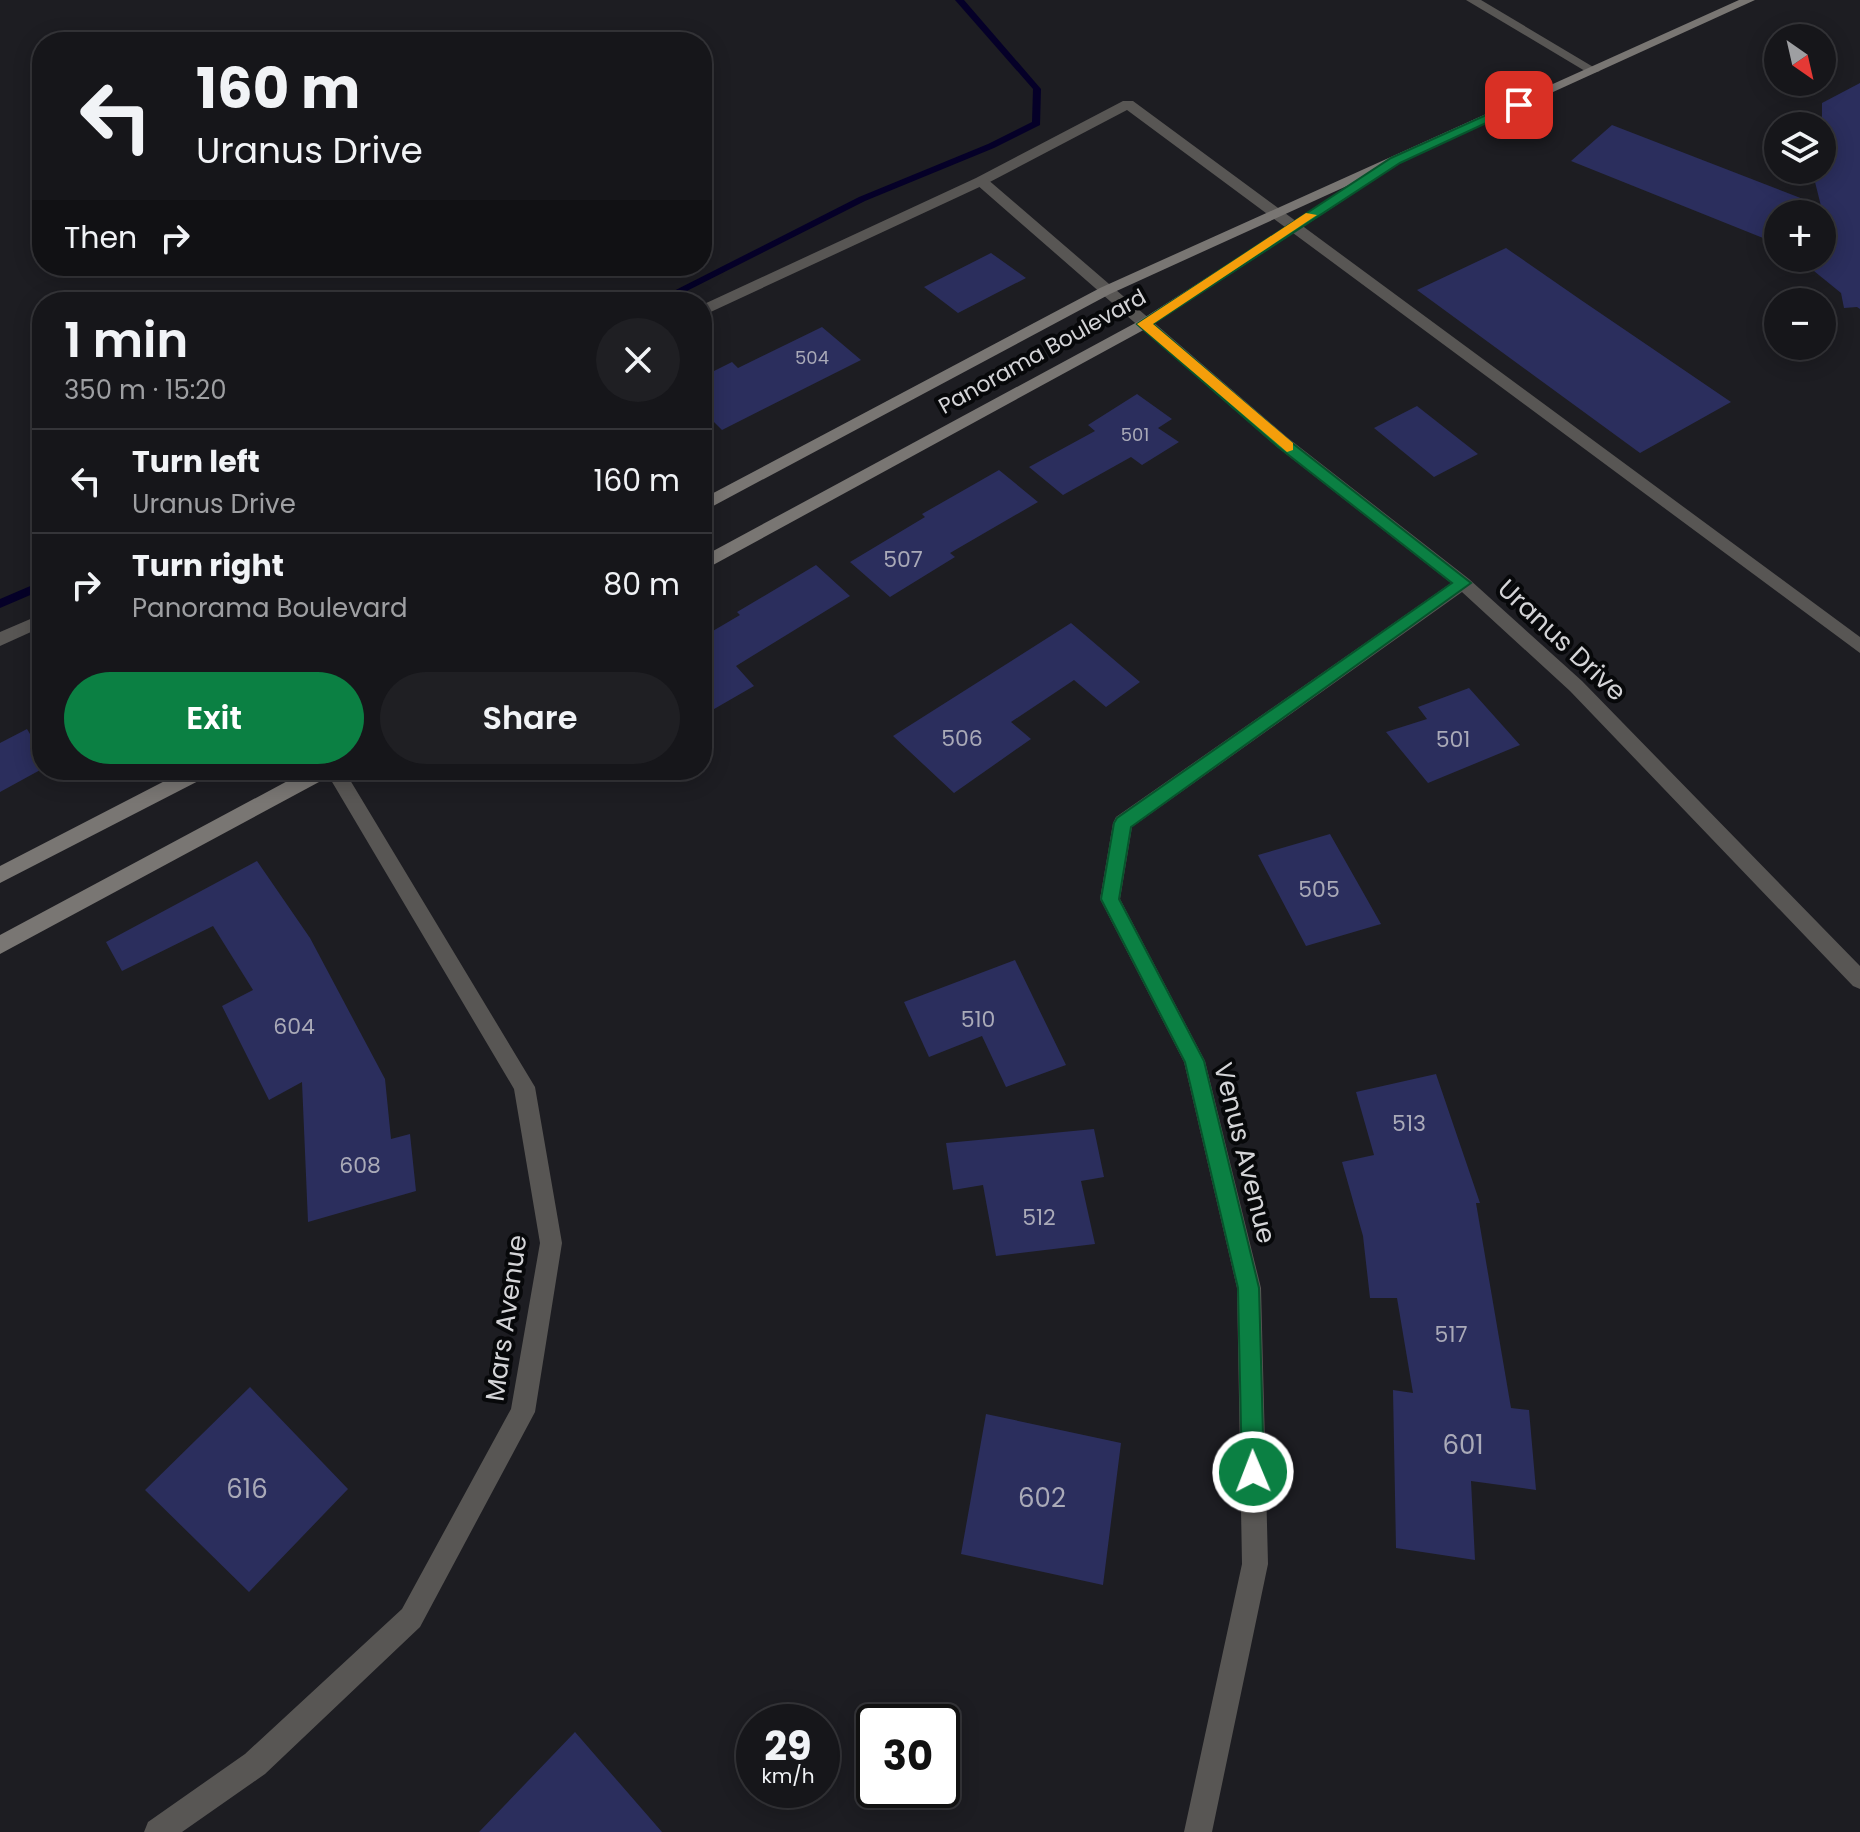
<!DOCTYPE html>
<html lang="en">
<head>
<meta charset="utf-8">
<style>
	:root { --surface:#16161a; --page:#1f1f23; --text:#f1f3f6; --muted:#9e9fa2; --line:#353539; --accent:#0b8043 }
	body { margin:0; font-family:Poppins,sans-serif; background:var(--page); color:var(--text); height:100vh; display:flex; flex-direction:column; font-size:30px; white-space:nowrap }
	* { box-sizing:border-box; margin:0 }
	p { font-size:26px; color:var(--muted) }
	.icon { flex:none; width:44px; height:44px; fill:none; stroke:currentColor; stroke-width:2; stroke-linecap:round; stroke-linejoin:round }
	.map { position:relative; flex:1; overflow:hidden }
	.drawer { position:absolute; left:32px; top:292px; width:680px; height:488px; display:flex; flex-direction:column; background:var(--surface); border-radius:32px; box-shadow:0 4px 20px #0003,0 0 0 2px var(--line) }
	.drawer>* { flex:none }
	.banner { position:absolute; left:32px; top:32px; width:680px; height:244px; border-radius:32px; box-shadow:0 4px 20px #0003,0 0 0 2px var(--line); background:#16161a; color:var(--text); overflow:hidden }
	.needle { width:52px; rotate:146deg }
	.fabs { position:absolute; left:1764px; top:24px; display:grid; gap:16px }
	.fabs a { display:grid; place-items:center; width:72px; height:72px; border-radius:50%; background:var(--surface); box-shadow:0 4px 20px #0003,0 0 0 2px var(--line); font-size:40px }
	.speed { position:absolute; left:736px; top:1704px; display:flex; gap:16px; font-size:40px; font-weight:700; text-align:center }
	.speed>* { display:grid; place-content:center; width:104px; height:104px; border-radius:50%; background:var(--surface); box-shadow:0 4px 20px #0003,0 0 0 2px var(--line); line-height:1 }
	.speed small { font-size:20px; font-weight:400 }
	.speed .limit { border:4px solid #111; border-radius:12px; background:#fff; color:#111 }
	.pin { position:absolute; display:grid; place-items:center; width:68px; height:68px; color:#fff; margin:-34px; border-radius:16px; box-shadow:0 4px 12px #0006 }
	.me { position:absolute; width:88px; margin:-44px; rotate:359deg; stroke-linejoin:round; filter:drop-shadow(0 0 6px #0008) }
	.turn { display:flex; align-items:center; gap:28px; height:168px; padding:0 32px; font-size:36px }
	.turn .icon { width:104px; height:104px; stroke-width:2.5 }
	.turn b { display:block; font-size:56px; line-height:68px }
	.then { display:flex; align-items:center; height:76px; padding:0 32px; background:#0003; gap:16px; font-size:30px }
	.round { display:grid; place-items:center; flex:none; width:84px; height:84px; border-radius:42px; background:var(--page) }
	.summary { display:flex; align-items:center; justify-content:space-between; height:136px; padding:0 32px }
	h1 { font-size:48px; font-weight:600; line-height:60px }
	.primary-button { display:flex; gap:16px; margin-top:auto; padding:16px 32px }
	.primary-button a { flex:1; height:92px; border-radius:48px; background:var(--accent); color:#fff; font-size:32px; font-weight:600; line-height:92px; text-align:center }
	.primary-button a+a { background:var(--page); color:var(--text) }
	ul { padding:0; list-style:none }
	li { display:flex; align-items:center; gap:24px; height:104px; padding:0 32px; border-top:2px solid var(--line) }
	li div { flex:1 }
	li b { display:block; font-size:30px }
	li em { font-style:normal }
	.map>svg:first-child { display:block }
</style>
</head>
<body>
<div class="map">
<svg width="1860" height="1832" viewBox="0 0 1860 1832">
	<rect width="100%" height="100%" fill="#1d1d22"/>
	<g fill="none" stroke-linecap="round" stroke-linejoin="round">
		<path fill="#050028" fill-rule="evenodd" d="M 955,0 L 964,0 L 1041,89 L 1040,125 L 994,148 L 865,201 L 665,302 L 652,302 L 859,197 L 988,144 L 1032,122 L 1033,89 Z
			M 42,581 L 42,590 L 0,608 L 0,599 Z"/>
	</g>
	<path fill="#2b2e5d" d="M 1860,83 L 1860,309 L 1857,307 L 1844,308 L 1841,293 L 1798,258 L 1822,258 L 1822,214 L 1778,214 L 1778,244 L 1571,161 L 1612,125 L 1821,206 L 1812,170 L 1822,170 L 1822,103 Z
		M 1506,248 L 1581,300 L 1731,402 L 1640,453 L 1417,290 Z
		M 991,253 L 1026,278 L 958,313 L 924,287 Z
		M 822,327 L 861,360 L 722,430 L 702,410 L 702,377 L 732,362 L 738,368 Z
		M 1137,394 L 1172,419 L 1158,428 L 1179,442 L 1142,465 L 1131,457 L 1063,495 L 1029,467 L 1095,431 L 1088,425 Z
		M 1417,406 L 1478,454 L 1434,477 L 1374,428 Z
		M 999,470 L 1038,502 L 950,553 L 955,557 L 890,597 L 850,562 L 925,517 L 922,514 Z
		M 816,565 L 850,596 L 736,666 L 754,686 L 702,716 L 702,631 L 706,635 L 740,615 L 737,612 Z
		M 1071,623 L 1140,682 L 1106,707 L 1074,680 L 1011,722 L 1031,739 L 954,793 L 893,736 Z
		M 1469,688 L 1520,745 L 1428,783 L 1386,732 L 1427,719 L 1418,707 Z
		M 27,729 L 42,754 L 42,769 L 0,792 L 0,743 Z
		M 1330,834 L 1381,924 L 1306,946 L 1258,855 Z
		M 257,861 L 310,938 L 385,1079 L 391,1139 L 410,1134 L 416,1191 L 308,1222 L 302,1082 L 269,1100 L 222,1006 L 253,990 L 213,926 L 122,971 L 106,942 Z
		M 1015,960 L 1066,1065 L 1006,1087 L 982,1036 L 929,1057 L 904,1002 Z
		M 1436,1074 L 1480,1203 L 1476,1203 L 1511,1408 L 1529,1410 L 1536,1490 L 1471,1481 L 1475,1560 L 1396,1548 L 1393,1390 L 1413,1393 L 1397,1298 L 1370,1298 L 1363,1236 L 1342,1162 L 1374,1155 L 1356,1092 Z
		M 1094,1129 L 1104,1177 L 1081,1181 L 1095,1244 L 996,1256 L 983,1185 L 953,1190 L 946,1143 Z
		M 250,1387 L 348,1489 L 249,1592 L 145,1490 Z
		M 986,1414 L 1121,1443 L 1103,1585 L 961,1554 Z
		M 575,1732 L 662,1832 L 479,1832 Z"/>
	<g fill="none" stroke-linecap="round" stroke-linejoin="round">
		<path fill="#585654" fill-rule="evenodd" d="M 1466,0 L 1481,0 L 1600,71 L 1590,74 Z
			M 1123,101 L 1133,101 L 1860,637 L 1860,653 L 1127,110 L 986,184 L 702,316 L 702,305 L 976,178 Z
			M 42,614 L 42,627 L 0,646 L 0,632 Z"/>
		<path fill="#585654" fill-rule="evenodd" d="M 976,178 L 986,178 L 1288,438 L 1469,579 L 1582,681 L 1860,966 L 1860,989 L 1853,986 L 1570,691 L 1462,592 L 1132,827 L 1120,899 L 1205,1061 L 1261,1288 L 1268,1564 L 1212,1832 L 1184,1832 L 1242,1564 L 1237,1288 L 1184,1062 L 1100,899 L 1113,823 L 1116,817 L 1451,583 L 1276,446 L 976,184 Z
			M 325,770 L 344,770 L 535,1087 L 562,1243 L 535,1412 L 420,1627 L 265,1774 L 182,1832 L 144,1832 L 148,1822 L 245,1754 L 402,1609 L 511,1409 L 540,1243 L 514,1089 Z"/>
		<path fill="#797673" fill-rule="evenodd" d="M 1739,0 L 1755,0 L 1110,294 L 702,512 L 702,499 L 1100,288 Z
			M 1339,193 L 1344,194 L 1344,200 L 1149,327 L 702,571 L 702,557 L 1139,321 Z
			M 186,770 L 212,770 L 210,775 L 0,883 L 0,866 Z
			M 308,770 L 334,770 L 332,775 L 0,954 L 0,935 Z"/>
	</g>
	<path fill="#0b8043" stroke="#07532c" stroke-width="2" d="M 1515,102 L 1525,105 L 1400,163 L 1153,324 L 1287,439 L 1471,583 L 1131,827 L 1119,899 L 1204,1061 L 1259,1288 L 1264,1472 L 1261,1480 L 1253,1483 L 1245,1480 L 1242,1472 L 1238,1288 L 1185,1062 L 1101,899 L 1114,823 L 1117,818 L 1452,583 L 1277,446 L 1137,324 L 1391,158 Z"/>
	<path fill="#f59e0b" d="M 1306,213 L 1317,215 L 1153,324 L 1293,443 L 1293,450 L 1287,452 L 1137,324 Z"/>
	<g text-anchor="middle" stroke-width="8" stroke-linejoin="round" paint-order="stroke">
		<g font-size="18" fill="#aaaab8">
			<text x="812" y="364">504</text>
			<text x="1135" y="441">501</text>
		</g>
		<g font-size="22" fill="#d4d4d7" stroke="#07080a">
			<text transform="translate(1042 351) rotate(-29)" y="8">Panorama Boulevard</text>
		</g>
		<g font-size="22" fill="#aaaab8">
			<text x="903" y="567">507</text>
			<text x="962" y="746">506</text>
			<text x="1453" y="747">501</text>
			<text x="1319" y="897">505</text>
			<text x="978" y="1027">510</text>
			<text x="294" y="1034">604</text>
			<text x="1409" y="1131">513</text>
			<text x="360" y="1173">608</text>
			<text x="1039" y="1225">512</text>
			<text x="1451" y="1342">517</text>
		</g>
		<g font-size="26" fill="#d4d4d7" stroke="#07080a">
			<text transform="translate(1562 640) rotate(43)" y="9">Uranus Drive</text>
			<text transform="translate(1245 1153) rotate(76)" y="9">Venus Avenue</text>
			<text transform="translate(506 1318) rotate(-82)" y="9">Mars Avenue</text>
		</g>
		<g font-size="26" fill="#aaaab8">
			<text x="1463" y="1454">601</text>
			<text x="247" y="1498">616</text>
			<text x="1042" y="1507">602</text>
		</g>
	</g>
</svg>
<div class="fabs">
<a><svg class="needle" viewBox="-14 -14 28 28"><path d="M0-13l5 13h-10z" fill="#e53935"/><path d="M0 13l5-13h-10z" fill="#9e9fa2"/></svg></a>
<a><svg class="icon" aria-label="layers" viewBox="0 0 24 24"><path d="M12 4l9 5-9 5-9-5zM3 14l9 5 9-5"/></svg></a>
<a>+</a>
<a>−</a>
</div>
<div class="speed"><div>29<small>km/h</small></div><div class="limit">30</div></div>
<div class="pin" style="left:1519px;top:105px;background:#d93025"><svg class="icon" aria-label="arrive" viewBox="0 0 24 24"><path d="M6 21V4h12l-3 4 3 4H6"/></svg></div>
<svg class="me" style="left:1253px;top:1472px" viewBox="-20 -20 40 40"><circle r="17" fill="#0b8043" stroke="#fff" stroke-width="3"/><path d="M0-11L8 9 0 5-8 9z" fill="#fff"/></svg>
<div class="banner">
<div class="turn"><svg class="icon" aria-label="left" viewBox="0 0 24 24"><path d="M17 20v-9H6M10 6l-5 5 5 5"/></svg><div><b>160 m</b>Uranus Drive</div></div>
<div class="then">Then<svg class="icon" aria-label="right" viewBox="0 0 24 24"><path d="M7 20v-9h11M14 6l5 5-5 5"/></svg></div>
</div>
<section class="drawer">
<div class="summary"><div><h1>1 min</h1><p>350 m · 15:20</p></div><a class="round"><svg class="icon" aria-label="close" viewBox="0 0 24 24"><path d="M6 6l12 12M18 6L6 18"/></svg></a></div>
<ul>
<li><svg class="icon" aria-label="left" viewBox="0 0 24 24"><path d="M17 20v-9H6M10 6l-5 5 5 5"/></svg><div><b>Turn left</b><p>Uranus Drive</p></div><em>160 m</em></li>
<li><svg class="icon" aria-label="right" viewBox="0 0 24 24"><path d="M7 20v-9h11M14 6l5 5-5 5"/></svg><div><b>Turn right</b><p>Panorama Boulevard</p></div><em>80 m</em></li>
</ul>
<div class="primary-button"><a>Exit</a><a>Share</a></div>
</section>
</div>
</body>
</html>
